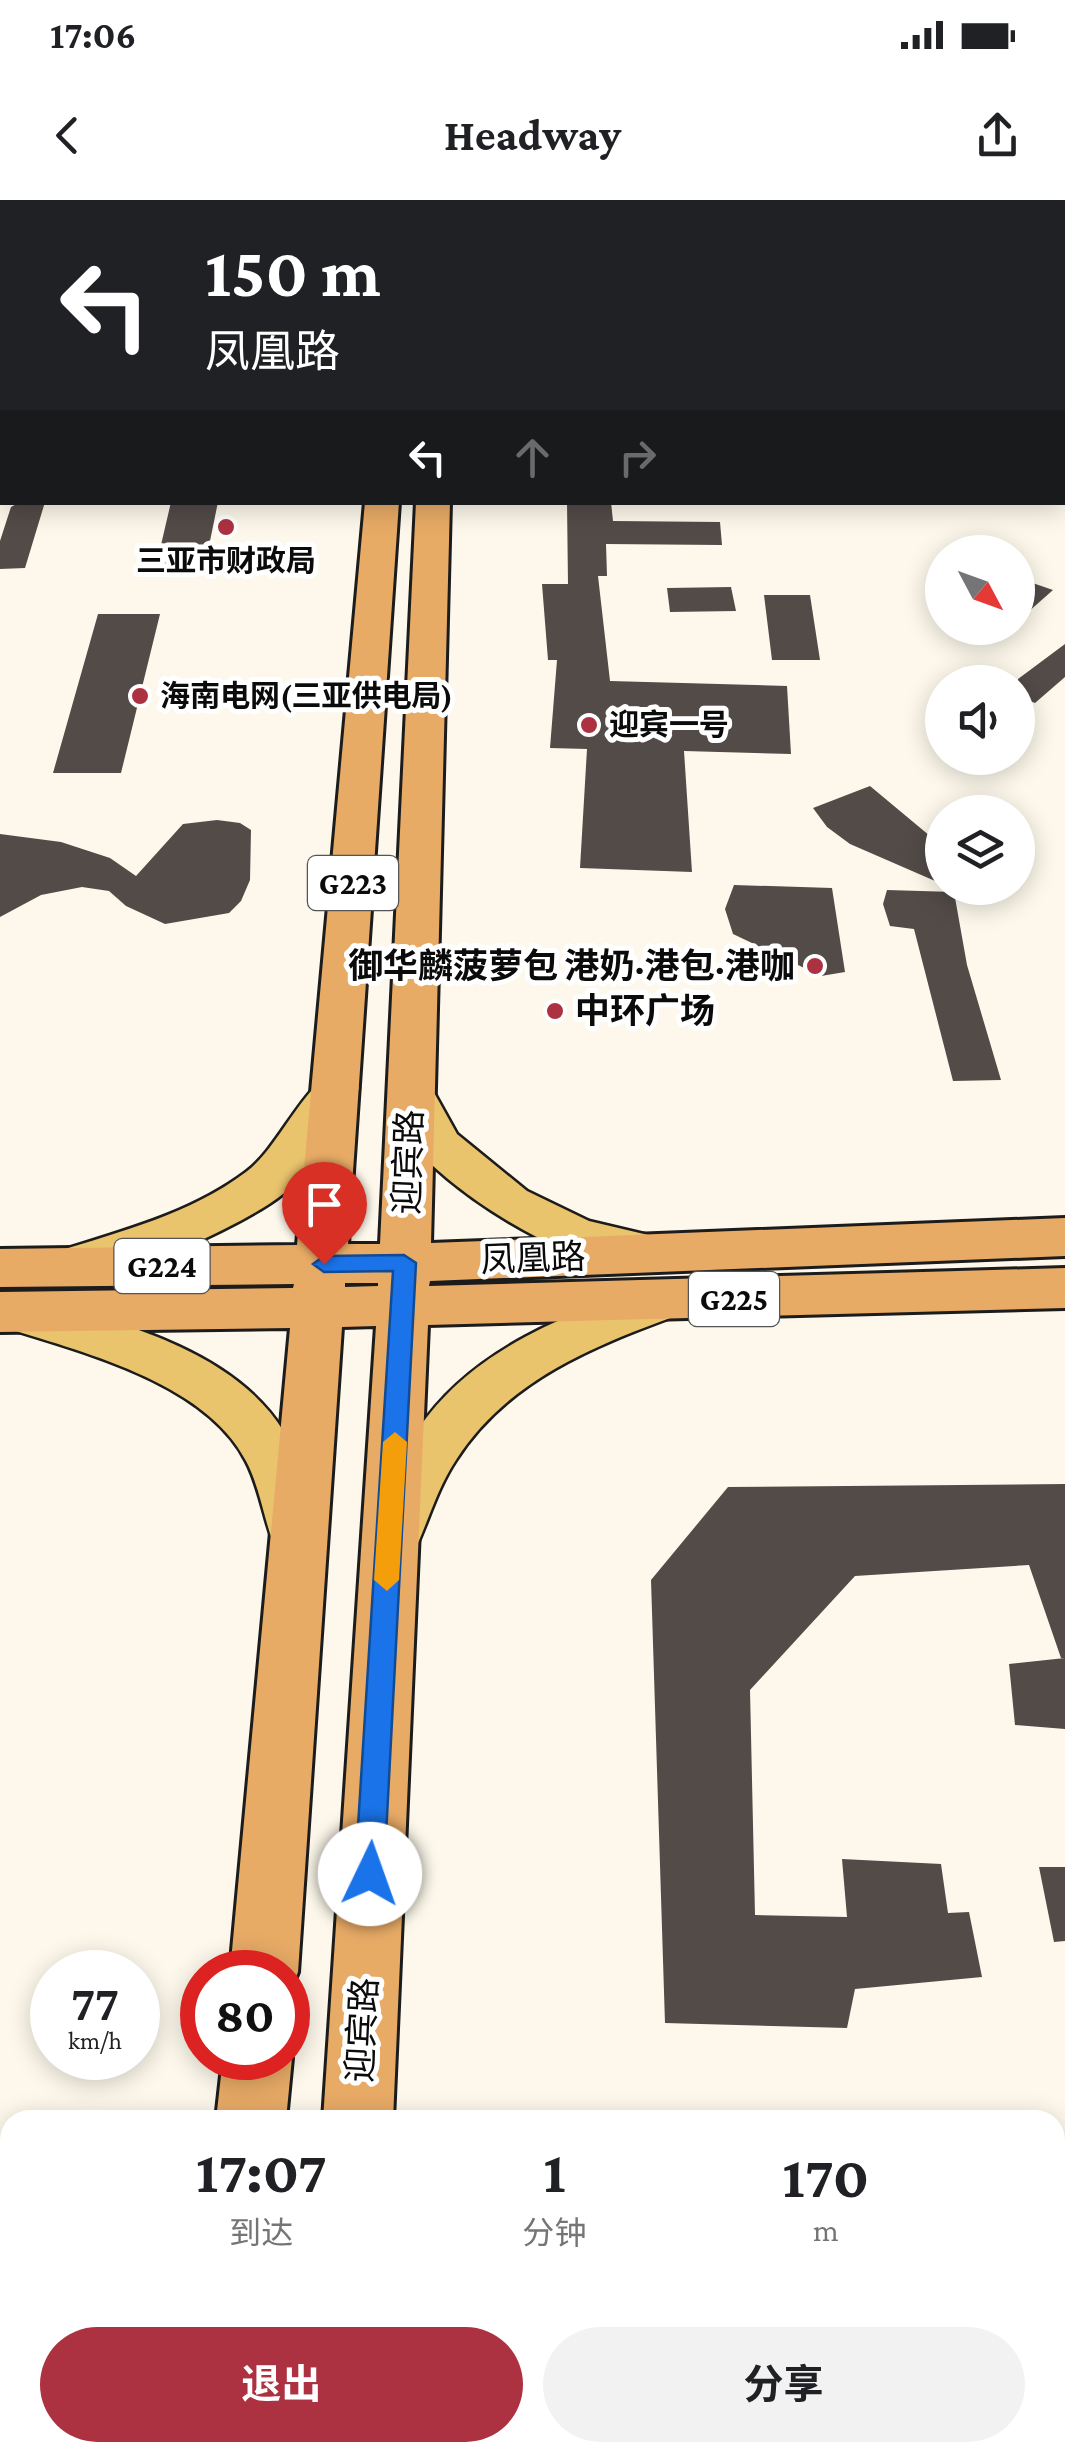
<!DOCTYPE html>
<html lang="zh">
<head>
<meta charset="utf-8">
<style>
	:root { --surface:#fff; --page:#f2f2f2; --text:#202124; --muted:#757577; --accent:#ac3241 }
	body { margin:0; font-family:"Crimson Pro","Noto Sans SC",serif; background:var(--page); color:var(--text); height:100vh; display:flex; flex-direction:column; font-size:38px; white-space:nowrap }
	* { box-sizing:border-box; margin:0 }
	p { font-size:32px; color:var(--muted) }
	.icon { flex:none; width:55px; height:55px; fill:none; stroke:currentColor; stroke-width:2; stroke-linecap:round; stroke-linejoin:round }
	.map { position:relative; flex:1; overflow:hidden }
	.panel { position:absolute; left:0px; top:1910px; width:1065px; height:352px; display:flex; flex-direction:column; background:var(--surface); border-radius:30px 30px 0 0; box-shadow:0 5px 25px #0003 }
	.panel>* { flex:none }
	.hud { position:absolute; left:0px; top:0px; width:1065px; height:305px; box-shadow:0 5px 25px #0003; background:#202124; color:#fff; overflow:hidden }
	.needle { width:65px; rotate:131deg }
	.controls { position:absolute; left:925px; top:335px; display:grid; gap:20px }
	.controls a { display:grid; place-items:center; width:110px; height:110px; border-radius:50%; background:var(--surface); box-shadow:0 5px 25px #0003; font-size:50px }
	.speed { position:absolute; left:30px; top:1750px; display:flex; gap:20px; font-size:50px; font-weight:700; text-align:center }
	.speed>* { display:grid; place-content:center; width:130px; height:130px; border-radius:50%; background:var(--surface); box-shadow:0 5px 25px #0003; line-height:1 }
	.speed small { font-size:25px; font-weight:400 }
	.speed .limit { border:15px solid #d22; background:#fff; color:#111 }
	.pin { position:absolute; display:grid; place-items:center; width:85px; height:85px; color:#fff; margin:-102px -42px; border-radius:50% 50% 50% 0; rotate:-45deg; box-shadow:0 0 10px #0007 }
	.pin .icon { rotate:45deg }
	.me { position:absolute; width:110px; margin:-55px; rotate:3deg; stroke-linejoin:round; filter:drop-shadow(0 0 8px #0008) }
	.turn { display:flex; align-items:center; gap:35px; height:210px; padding:0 40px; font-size:45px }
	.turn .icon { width:130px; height:130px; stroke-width:2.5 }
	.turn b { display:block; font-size:70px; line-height:85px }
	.lanes { display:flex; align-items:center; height:95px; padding:0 40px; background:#0003; justify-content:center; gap:50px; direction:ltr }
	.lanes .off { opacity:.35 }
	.eta { display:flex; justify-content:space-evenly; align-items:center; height:170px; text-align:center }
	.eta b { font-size:60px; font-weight:700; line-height:70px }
	.primary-button { display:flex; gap:20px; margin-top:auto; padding:20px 40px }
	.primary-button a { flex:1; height:115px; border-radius:60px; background:var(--accent); color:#fff; font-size:40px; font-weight:700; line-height:115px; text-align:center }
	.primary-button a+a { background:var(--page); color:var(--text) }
	.status { display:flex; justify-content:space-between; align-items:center; height:70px; padding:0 50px; background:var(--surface); direction:ltr }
	.status svg { height:28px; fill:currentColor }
	header { display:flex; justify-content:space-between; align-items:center; height:130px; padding:0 40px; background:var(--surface); font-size:45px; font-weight:700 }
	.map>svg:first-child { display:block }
</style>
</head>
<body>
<div class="status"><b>17:06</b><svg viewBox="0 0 49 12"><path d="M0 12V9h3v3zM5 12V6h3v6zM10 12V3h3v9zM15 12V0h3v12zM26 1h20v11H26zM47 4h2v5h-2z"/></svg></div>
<header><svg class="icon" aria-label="back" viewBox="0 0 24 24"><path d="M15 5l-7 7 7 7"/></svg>Headway<svg class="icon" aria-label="share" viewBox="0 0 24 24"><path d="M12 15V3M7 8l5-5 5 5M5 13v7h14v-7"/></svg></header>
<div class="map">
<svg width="1065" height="2261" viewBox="0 0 1065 2261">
	<rect width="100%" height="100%" fill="#fdf8eb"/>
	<path fill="#524b48" d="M 20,302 L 45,302 L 25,368 L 0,369 L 0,341 L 11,307 Z
		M 171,302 L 218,302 L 203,375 L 154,375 Z
		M 567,302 L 611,302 L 613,321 L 720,322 L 722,345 L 606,344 L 607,376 L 598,376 L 610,481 L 787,486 L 791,554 L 684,551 L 692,672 L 580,668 L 587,549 L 550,548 L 557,460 L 548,460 L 542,384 L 568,384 Z
		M 1018,378 L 1053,390 L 1018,421 Z
		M 731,387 L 736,411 L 670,412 L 667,388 Z
		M 764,395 L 810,395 L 820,460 L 772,460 Z
		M 98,414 L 160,414 L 121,573 L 53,573 Z
		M 1065,444 L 1065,477 L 1035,503 L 1018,496 L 1018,479 Z
		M 870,586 L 942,646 L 942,684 L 850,644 L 827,627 L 813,608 Z
		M 217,620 L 240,623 L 251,630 L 250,680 L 241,701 L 229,713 L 165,724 L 126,706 L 109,691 L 82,687 L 41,695 L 0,717 L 0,634 L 61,642 L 110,658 L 136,676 L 183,624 Z
		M 734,685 L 832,688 L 845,772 L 821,776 L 733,734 L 725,709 Z
		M 887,690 L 954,692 L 967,765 L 1001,880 L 953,881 L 914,729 L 890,726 L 883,704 Z
		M 1065,1284 L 1065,1458 L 1061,1458 L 1029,1365 L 855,1376 L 750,1490 L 755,1715 L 847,1717 L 842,1659 L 941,1664 L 948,1713 L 969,1712 L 982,1777 L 855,1789 L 847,1828 L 665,1823 L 651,1380 L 728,1287 Z
		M 1065,1458 L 1065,1529 L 1015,1525 L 1009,1464 Z
		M 1039,1667 L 1065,1667 L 1065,1741 L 1054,1742 Z"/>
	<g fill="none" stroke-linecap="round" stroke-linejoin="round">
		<g stroke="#3e3e3e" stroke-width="5">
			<path id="minor" d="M 763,0 L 779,0 L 780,2 L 765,2 Z
				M 0,48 L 2,48 L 2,58 L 0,58 Z
				M 1062,231 L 1065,231 L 1065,243 L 1062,243 Z"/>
		</g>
		<g stroke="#3e3e3e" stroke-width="4">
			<path id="tertiary" d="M 2,207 L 2,226 L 0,227 L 0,208 Z"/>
		</g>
		<g stroke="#1c1c1c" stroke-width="5">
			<path id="primary" d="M 337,872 L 353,877 L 359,888 C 338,925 316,966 283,994 C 245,1025 100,1092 56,1078 L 49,1065 L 56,1052 C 122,1031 190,1014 246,972 C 279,948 304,882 337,872 Z
				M 411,875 L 427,880 L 457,934 L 527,991 L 589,1021 L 665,1039 L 672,1052 L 665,1065 C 598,1086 472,1006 426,959 C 410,941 400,912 389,891 L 395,880 Z
				M 661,1083 L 678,1089 L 686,1102 L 678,1115 C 594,1146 507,1180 456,1260 C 436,1290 427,1326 411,1358 L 392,1365 L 373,1358 L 365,1342 C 382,1305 395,1265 417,1231 C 472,1148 570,1112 661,1083 Z
				M 15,1093 C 106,1119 231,1145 284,1232 C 305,1265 313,1303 325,1340 L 317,1356 L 298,1363 L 279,1356 C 264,1326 262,1291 246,1261 C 205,1181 78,1151 0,1126 L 0,1098 Z"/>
		</g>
		<g stroke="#1c1c1c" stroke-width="6">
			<path id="trunk" d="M 392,0 L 418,0 L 418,2 L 392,2 Z
				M 430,0 L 456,0 L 456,2 L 430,2 Z
				M 365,302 L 399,302 L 348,1044 L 380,1044 L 416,302 L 450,302 L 431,1043 L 1065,1018 L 1065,1056 L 430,1081 L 429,1086 L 1065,1068 L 1065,1108 L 428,1125 L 393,1920 L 323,1920 L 376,1126 L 342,1127 L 298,1772 L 288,1796 L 288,1772 L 230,1772 L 290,1128 L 0,1132 L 0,1092 L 293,1088 L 294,1084 L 0,1087 L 0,1049 L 297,1045 ZM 345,1083 L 378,1083 L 378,1086 L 345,1087 Z
				M 288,1848 L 292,1858 L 286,1920 L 216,1920 L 223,1858 L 288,1858 Z
				M 184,2252 L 262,2252 L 261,2261 L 183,2261 Z
				M 304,2252 L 382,2252 L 382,2261 L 304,2261 Z"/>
		</g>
		<use href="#minor" fill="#fff" fill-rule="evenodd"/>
		<use href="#tertiary" fill="#fff" fill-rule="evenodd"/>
		<use href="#primary" fill="#eac36d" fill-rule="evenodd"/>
		<use href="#trunk" fill="#e8ab66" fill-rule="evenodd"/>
	</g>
	<path fill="#1a73e8" stroke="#114b97" stroke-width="2.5" d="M 404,1055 L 416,1063 L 384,1674 L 379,1684 L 370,1687 L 360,1684 L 355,1674 L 393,1071 L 324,1072 L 313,1064 L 324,1056 Z"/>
	<path fill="#f59e0b" d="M 395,1232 L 407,1242 L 399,1380 L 387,1391 L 374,1380 L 383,1242 Z"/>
	<g fill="#ac3241" stroke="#fff" stroke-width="4">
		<circle cx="226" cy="327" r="10"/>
		<circle cx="140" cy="496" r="10"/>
		<circle cx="589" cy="525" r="10"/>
		<circle cx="815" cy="766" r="10"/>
		<circle cx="555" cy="811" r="10"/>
	</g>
	<g text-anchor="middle" stroke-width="10" stroke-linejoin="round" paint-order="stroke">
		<g font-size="30" font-weight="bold" fill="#0b0b0b" stroke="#fff" text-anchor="start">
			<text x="226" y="371" text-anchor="middle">三亚市财政局</text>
			<text x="160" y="506">海南电网(三亚供电局)</text>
			<text x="609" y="535">迎宾一号</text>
		</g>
		<g fill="#fff" stroke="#545454" stroke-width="2.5">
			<rect x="308" y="656" width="90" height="54" rx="8"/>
			<rect x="114.5" y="1039" width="95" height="54" rx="8"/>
			<rect x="689" y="1072" width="90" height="54" rx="8"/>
		</g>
		<g font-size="32" font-weight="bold" fill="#0b0b0b">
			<text x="353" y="694">G223</text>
			<text x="162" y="1077">G224</text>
			<text x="734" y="1110">G225</text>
		</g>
		<g font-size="35" font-weight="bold" fill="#0b0b0b" stroke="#fff" text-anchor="end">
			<text x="795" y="778">御华麟菠萝包 港奶·港包·港咖</text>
			<text x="575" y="823" text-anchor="start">中环广场</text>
		</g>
		<g font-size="35" fill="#0b0b0b" stroke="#fff">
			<text transform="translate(408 962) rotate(-88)" y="12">迎宾路</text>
			<text transform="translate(533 1058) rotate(-2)" y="12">凤凰路</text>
			<text transform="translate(362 1830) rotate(-87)" y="12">迎宾路</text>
		</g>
	</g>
</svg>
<div class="controls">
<a><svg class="needle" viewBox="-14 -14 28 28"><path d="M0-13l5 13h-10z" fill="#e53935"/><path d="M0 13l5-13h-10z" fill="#757577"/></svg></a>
<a><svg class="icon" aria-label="sound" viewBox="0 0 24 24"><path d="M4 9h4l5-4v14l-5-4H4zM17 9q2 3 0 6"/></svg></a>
<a><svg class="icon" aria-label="layers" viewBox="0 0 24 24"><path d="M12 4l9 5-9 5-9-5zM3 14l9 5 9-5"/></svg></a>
</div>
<div class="speed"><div>77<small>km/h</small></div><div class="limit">80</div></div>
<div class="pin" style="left:324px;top:1064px;background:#d93025"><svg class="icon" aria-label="arrive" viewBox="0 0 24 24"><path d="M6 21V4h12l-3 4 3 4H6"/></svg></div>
<svg class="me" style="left:370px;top:1674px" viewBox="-20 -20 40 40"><circle r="19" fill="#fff"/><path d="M0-13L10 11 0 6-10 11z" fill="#1a73e8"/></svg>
<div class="hud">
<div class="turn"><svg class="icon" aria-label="left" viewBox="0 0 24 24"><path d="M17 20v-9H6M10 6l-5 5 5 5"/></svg><div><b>150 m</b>凤凰路</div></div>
<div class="lanes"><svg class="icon" aria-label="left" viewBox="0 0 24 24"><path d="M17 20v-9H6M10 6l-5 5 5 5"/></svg><svg class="icon off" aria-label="ahead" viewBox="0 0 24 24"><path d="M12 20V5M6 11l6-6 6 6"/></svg><svg class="icon off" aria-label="right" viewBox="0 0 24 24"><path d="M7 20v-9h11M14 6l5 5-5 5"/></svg></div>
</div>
<section class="panel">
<div class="eta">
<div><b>17:07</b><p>到达</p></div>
<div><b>1</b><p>分钟</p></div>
<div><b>170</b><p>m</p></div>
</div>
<div class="primary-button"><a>退出</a><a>分享</a></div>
</section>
</div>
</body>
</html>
